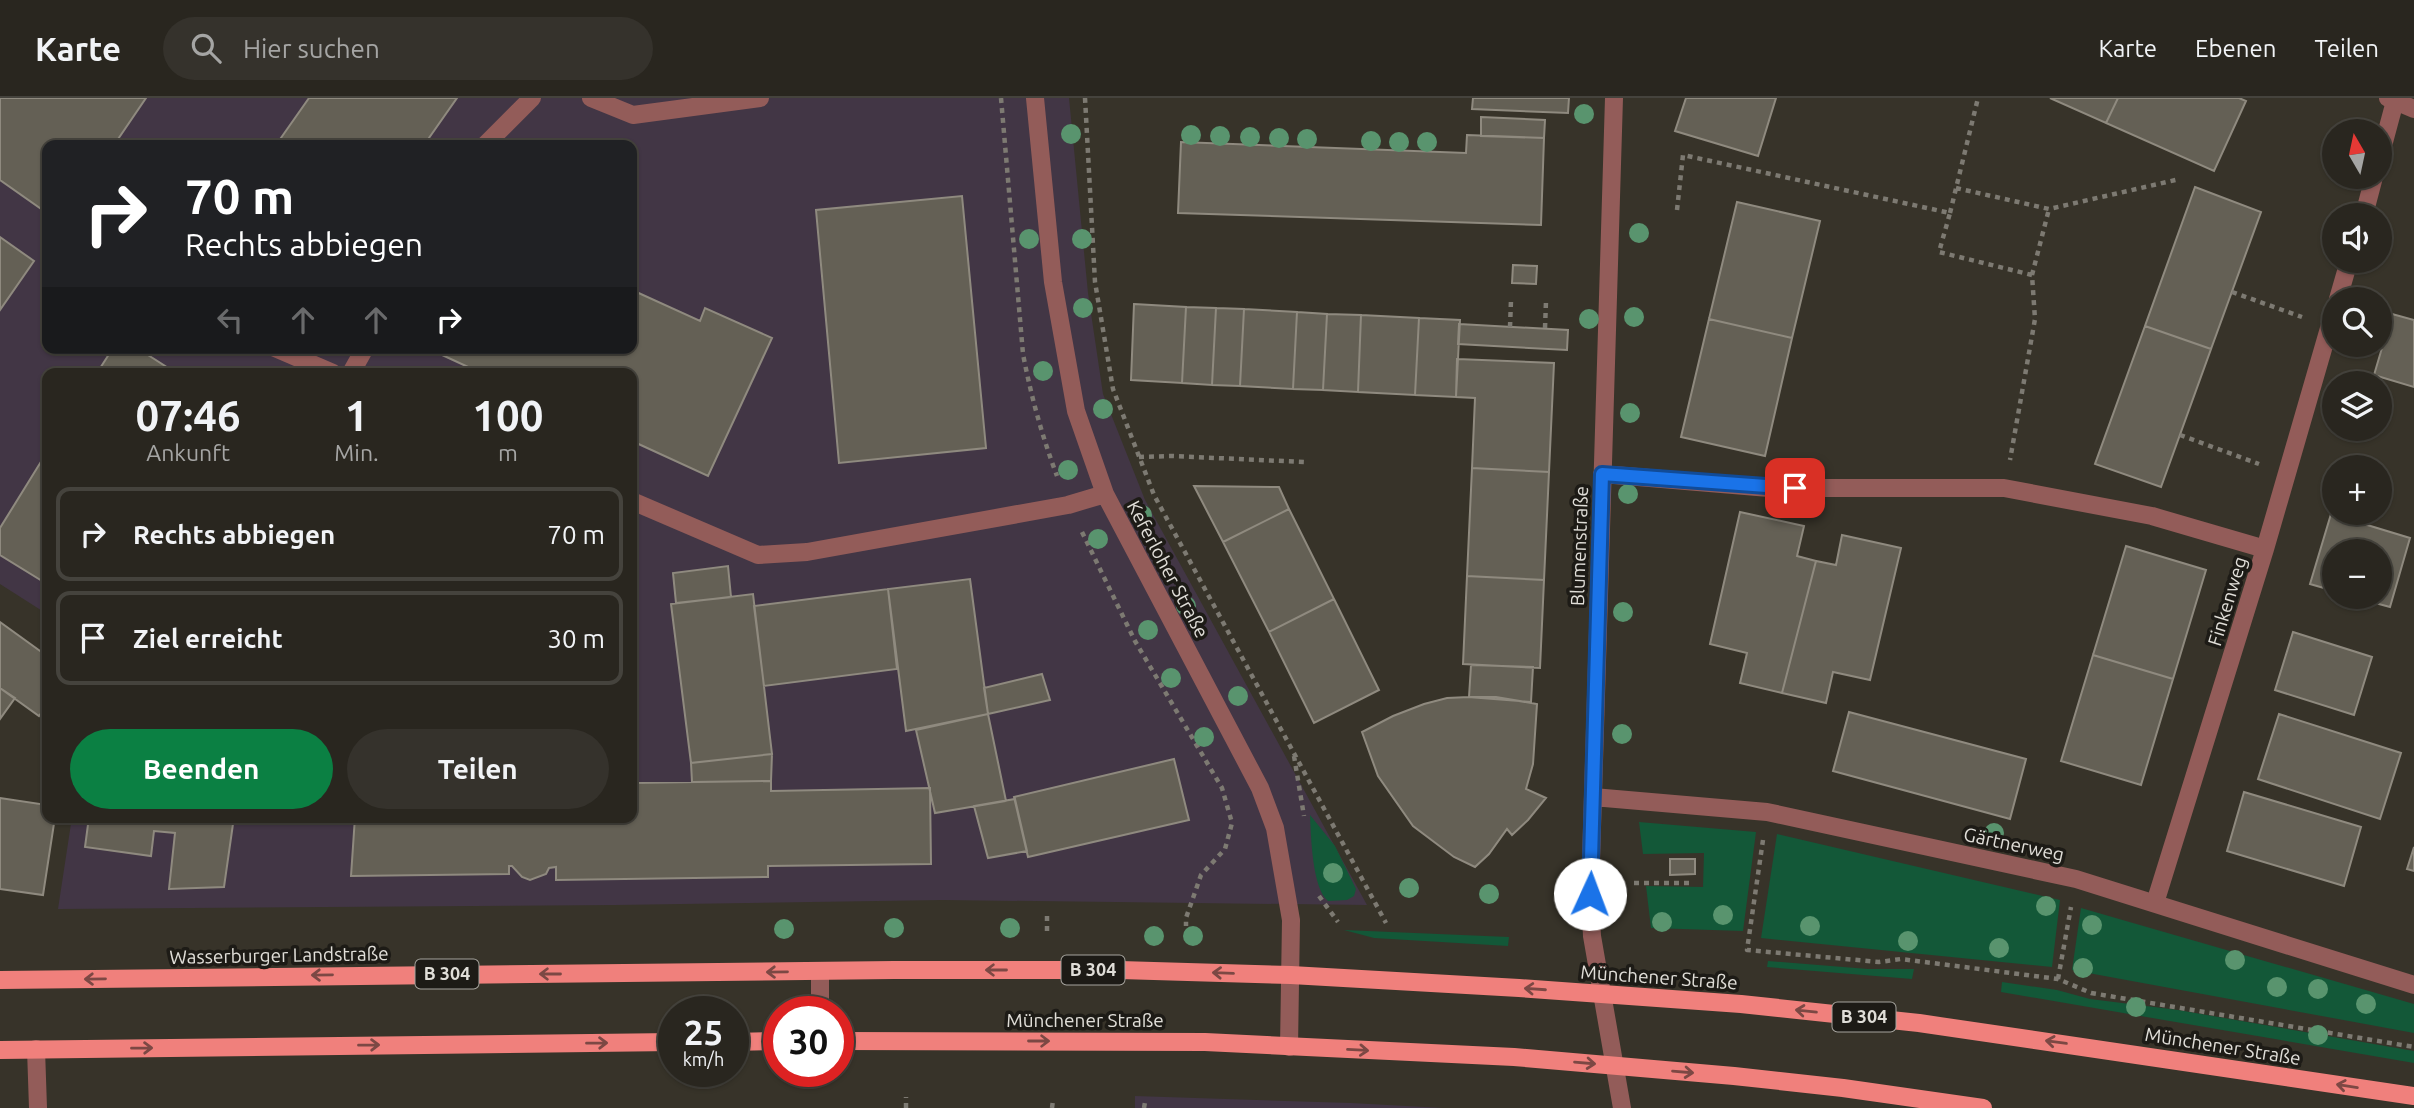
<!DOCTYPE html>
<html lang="de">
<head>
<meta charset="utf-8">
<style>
	:root { --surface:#29261f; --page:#35322c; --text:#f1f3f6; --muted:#a5a5a4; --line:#45433d; --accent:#0b8043 }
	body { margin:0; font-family:Ubuntu,sans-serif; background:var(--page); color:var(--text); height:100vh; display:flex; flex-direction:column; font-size:26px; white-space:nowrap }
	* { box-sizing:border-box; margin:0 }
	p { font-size:23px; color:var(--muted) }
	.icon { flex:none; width:38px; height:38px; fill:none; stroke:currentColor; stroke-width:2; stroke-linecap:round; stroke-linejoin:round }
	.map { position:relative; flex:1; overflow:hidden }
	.panel { position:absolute; left:42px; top:270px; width:595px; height:455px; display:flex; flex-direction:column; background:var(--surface); border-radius:14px; box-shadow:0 2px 5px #0004,0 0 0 2px var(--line) }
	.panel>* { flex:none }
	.guide { position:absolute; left:42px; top:42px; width:595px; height:214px; border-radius:14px; box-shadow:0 2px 5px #0004,0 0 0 2px var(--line); background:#202124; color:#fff; overflow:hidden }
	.needle { width:46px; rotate:351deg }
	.tools { position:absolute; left:2322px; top:21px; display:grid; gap:14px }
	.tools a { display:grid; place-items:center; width:70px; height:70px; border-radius:50%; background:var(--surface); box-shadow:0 2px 5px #0004,0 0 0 2px var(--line); font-size:35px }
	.speed { position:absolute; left:658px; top:898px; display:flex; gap:14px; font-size:35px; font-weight:700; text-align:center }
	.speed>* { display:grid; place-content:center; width:91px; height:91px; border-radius:50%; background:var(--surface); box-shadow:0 2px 5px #0004,0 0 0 2px var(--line); line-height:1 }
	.speed small { font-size:18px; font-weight:400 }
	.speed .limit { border:10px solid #d22; background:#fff; color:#111 }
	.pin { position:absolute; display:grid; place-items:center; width:60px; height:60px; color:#fff; margin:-30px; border-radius:14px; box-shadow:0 4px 10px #0006 }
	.me { position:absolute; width:77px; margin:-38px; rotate:2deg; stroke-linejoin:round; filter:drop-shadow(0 0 5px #0008) }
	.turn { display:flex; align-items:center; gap:24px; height:147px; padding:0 28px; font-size:32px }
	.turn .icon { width:91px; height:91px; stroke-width:2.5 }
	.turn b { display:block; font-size:49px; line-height:60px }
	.lanes { display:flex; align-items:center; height:66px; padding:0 28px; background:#0003; justify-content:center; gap:35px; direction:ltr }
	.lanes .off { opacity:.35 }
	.eta { display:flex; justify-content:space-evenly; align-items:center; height:119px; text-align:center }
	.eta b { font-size:42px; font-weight:600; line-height:49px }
	.button { display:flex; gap:14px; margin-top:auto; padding:14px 28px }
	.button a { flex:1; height:80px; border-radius:42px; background:var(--accent); color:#fff; font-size:28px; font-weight:600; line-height:80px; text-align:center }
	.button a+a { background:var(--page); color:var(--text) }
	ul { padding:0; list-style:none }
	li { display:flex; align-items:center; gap:21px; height:94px; margin:0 14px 10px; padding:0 14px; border:4px solid var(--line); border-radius:14px }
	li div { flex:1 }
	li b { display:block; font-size:26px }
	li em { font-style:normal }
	header { display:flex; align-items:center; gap:42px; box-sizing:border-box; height:98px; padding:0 35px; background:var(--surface); border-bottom:2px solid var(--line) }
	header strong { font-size:33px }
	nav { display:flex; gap:38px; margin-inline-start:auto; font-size:24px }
	.search { width:490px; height:63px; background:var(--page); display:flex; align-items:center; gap:18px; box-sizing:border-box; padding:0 24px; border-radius:38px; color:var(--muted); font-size:26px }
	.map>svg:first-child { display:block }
</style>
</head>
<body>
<header>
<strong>Karte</strong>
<div class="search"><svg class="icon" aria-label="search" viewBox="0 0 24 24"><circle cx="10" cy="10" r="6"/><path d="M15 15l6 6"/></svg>Hier suchen</div>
<nav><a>Karte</a><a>Ebenen</a><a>Teilen</a></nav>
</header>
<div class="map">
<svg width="2414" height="1010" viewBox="0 0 2414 1010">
	<rect width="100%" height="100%" fill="#373329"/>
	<path fill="#423645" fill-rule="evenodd" d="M 0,0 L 1069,0 L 1088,195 L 1103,296 L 1145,402 L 1367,807 L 943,802 L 616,807 L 58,811 L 72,719 L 632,719 L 632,275 L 47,275 L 47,516 L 0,486 ZM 47,47 L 632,47 L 632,250 L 47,250 Z
		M 1135,998 L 1351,1005 L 1443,1010 L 1135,1010 Z"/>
	<path fill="#135838" d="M 1310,717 L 1335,748 L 1356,791 L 1354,798 L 1347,802 L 1328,803 C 1312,790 1311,738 1310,717 Z
		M 1639,724 L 1756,734 L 1743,833 L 1651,830 L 1646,788 L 1703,789 L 1704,755 L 1643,756 Z
		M 1777,736 L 2060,802 L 2052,869 L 1761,840 Z
		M 2081,810 L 2414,906 L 2414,935 L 2072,872 Z
		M 1344,832 L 1509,839 L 1508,848 L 1374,840 Z
		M 1768,863 L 1868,871 L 1914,871 L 1912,881 L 1767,869 Z
		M 2002,884 L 2057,892 L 2090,901 L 2178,912 L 2414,953 L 2414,965 L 2001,894 Z"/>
	<path fill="#646055" stroke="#8f8a7f" stroke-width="2" d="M 0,0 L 146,0 L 114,47 L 47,47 L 47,115 L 0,82 Z
		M 309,0 L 457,0 L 424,47 L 276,47 Z
		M 1473,0 L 1569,0 L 1568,15 L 1472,11 Z
		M 1686,0 L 1776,0 L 1758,58 L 1675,33 Z
		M 2050,0 L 2118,0 L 2106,25 Z
		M 2118,0 L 2239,0 L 2246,3 L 2214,73 L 2106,25 Z
		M 1481,19 L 1545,22 L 1544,40 L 1481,38 Z
		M 1467,37 L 1544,40 L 1541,127 L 1178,115 L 1181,44 L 1466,55 Z
		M 2195,89 L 2261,114 L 2211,251 L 2145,228 Z
		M 962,98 L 986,350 L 839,365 L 816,112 Z
		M 1737,104 L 1820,123 L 1792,240 L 1709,221 Z
		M 0,139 L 34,163 L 0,212 Z
		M 1513,167 L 1537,168 L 1536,186 L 1512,185 Z
		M 632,192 L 700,223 L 705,210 L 772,240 L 708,378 L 632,343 L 632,275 L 481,275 L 427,250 L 632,250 Z
		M 1134,206 L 1186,209 L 1182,285 L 1131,282 Z
		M 1186,209 L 1216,210 L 1212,287 L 1182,285 Z
		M 1216,210 L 1244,211 L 1240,288 L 1212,287 Z
		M 1244,211 L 1297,214 L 1293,291 L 1240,288 Z
		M 1297,214 L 1327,216 L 1323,292 L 1293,291 Z
		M 1327,216 L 1361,217 L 1358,294 L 1323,292 Z
		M 2392,216 L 2414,222 L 2414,289 L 2374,277 Z
		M 1361,217 L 1419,220 L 1415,297 L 1358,294 Z
		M 1419,220 L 1460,222 L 1456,299 L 1415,297 Z
		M 1709,221 L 1792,240 L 1765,358 L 1681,339 Z
		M 1459,226 L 1568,232 L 1567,252 L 1458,246 Z
		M 2145,228 L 2211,251 L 2161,389 L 2095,366 Z
		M 113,250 L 137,250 L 176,275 L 97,275 Z
		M 1457,261 L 1554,265 L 1549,374 L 1472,370 L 1475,300 L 1456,299 Z
		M 47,354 L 47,486 L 0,457 L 0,430 Z
		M 1472,370 L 1549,374 L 1544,482 L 1467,478 Z
		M 1194,388 L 1279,389 L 1289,411 L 1223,444 Z
		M 1289,411 L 1334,501 L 1269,534 L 1223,444 Z
		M 1740,414 L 1804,428 L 1797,458 L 1816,463 L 1782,595 L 1740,585 L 1747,555 L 1710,546 Z
		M 2331,416 L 2410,440 L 2390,509 L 2353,499 L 2380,499 L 2380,453 L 2334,453 L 2334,493 L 2310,486 Z
		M 1842,437 L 1901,450 L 1870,582 L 1833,574 L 1826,605 L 1782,595 L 1816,463 L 1836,467 Z
		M 2126,448 L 2206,472 L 2173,581 L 2093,557 Z
		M 728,468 L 731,499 L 676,505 L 673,475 Z
		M 1467,478 L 1544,482 L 1540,570 L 1463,566 Z
		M 970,481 L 988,616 L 906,633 L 888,491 Z
		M 888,491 L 897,571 L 764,588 L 754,508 Z
		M 753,496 L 772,656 L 691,665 L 671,506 Z
		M 1334,501 L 1379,592 L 1314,625 L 1269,534 Z
		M 0,524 L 47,558 L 47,607 L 39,618 L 0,590 Z
		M 2293,534 L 2372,559 L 2354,617 L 2275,592 Z
		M 2093,557 L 2173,581 L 2141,687 L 2061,663 Z
		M 1471,567 L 1533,569 L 1531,604 L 1469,599 Z
		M 1042,576 L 1050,602 L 988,616 L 984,590 Z
		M 0,590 L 15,600 L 0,621 Z
		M 1469,599 L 1496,599 L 1537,606 L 1533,666 L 1526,691 L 1546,700 L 1528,722 L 1512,737 L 1507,731 L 1489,756 L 1475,769 L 1454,759 L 1413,728 L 1378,678 L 1362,634 L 1393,618 L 1424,606 L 1447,600 Z
		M 1849,614 L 2026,661 L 2010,721 L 1833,673 Z
		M 988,616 L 1006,703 L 935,715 L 916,632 Z
		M 2279,616 L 2401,655 L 2380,721 L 2258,681 Z
		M 632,628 L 633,685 L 771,683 L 771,693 L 930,690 L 931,766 L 768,768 L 768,779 L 556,782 L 556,769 L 549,770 L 546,776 L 530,782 L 522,779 L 512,768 L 509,768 L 509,776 L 351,778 L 355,719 L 632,719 Z
		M 772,656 L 771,683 L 692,684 L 691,665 Z
		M 1174,661 L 1189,722 L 1028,759 L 1014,699 Z
		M 2244,694 L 2361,729 L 2344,788 L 2227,753 Z
		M 0,700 L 47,707 L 47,719 L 55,719 L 43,797 L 0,791 Z
		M 1015,701 L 1027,753 L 988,760 L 974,708 Z
		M 89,719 L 234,719 L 224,789 L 169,791 L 175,735 L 154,733 L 151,758 L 85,749 Z
		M 2414,749 L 2414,773 L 2407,771 Z
		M 1670,761 L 1695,761 L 1695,776 L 1670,777 Z"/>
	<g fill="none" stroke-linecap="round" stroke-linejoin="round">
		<path stroke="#7d7a72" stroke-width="4.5" stroke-dasharray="5 5" stroke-linecap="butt" d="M 1001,0 L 1023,256 C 1031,298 1042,338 1057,378
			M 1085,0 L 1095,184 L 1113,291 L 1154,397 L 1386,825
			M 1956,90 L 2049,111 L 2180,81
			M 1677,112 L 1683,57 L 1950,115 L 1939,154 L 2032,177 L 2035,221 L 2010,362
			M 1950,115 L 1978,0
			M 2032,177 L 2049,111
			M 2232,194 L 2302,219
			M 1510,229 L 1511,202
			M 1545,230 L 1546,203
			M 2180,337 L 2259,366
			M 1139,359 L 1172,358 L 1304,364
			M 1082,434 L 1135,543 L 1222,690 L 1232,725 L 1225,751 L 1201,777 L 1186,820 L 1186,828
			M 1294,658 L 1304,718
			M 1763,742 L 1747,852 L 1879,864 L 1901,861 L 2058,881 L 2091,895 L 2414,949
			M 1634,785 L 1691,785
			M 1319,798 L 1338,824
			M 1047,818 L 1047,837
			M 2058,881 L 2071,809
			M 906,1010 L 906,999
			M 1052,1010 L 1053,1002
			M 1144,1010 L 1145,1004"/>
		<path stroke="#935c59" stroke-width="18" d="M 591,0 L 633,17 L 760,0
			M 1035,0 L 1053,184 L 1076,313 L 1105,396 L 1260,690 L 1275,730 L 1291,822 L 1289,949
			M 1614,0 L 1590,796 L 1592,838 L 1622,1010
			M 2388,0 L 2414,11
			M 485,47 L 532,0
			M 2380,59 L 2395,3
			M 2364,117 L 2374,79
			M 2338,201 L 2349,163
			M 275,250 L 333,275
			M 351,275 L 365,250
			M 1602,376 L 1769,390 L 2004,390 L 2152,418 L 2265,451
			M 632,403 L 758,457 L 807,454 L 1068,407 L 1105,396
			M 1593,699 L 1767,714 L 2076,781 L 2414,887
			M 2155,805 L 2265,451 L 2334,213
			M 820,873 L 820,914
			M 36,951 L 38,1010"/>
		<path stroke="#f0807c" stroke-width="18" d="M 0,882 L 894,872 L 1120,872 L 1291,877 L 1519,890 L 1741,906 L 1919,925 L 2414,998
			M 838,943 L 1205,944 L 1514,959 L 1734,978 L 1843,990 L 1983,1010
			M 733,944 L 779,943
			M 0,952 L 674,944"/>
	</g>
	<g fill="#59946e">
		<circle cx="1584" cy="16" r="10"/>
		<circle cx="1071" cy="36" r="10"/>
		<circle cx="1191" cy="37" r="10"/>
		<circle cx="1220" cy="38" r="10"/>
		<circle cx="1250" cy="39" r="10"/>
		<circle cx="1279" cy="40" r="10"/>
		<circle cx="1307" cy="41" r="10"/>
		<circle cx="1371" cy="43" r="10"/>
		<circle cx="1399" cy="44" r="10"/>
		<circle cx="1427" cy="44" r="10"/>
		<circle cx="1639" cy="135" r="10"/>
		<circle cx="1029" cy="141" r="10"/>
		<circle cx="1082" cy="141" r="10"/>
		<circle cx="1083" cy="210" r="10"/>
		<circle cx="1634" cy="219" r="10"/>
		<circle cx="1589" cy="221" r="10"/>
		<circle cx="1043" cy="273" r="10"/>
		<circle cx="1103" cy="311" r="10"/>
		<circle cx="1630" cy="315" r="10"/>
		<circle cx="1068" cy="372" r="10"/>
		<circle cx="1628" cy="396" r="10"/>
		<circle cx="1142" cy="417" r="10"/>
		<circle cx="1098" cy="441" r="10"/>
		<circle cx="1186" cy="508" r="10"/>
		<circle cx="1623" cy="514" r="10"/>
		<circle cx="1148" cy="532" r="10"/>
		<circle cx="1171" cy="580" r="10"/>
		<circle cx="1238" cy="598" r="10"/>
		<circle cx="1622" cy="636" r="10"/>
		<circle cx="1204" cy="639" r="10"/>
		<circle cx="1994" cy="735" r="10"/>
		<circle cx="1333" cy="775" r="10"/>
		<circle cx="1409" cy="790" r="10"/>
		<circle cx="1489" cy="796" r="10"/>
		<circle cx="2046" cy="808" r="10"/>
		<circle cx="1723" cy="817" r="10"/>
		<circle cx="1662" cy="824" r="10"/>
		<circle cx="2092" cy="827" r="10"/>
		<circle cx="1810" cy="828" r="10"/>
		<circle cx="894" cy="830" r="10"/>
		<circle cx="1010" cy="830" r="10"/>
		<circle cx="784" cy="831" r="10"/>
		<circle cx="1154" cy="838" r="10"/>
		<circle cx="1193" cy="838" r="10"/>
		<circle cx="1908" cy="843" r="10"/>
		<circle cx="1999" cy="850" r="10"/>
		<circle cx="2235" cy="862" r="10"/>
		<circle cx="2083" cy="870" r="10"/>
		<circle cx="2277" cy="889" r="10"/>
		<circle cx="2318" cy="891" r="10"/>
		<circle cx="2366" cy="906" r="10"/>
		<circle cx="2136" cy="909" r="10"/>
		<circle cx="2318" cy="937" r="10"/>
	</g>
	<defs><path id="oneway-shaft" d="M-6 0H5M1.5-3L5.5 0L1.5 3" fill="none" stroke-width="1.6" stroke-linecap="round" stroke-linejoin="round" transform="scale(1.75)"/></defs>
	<g stroke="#7c4844">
		<use href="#oneway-shaft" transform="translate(996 872) rotate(-180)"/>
		<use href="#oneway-shaft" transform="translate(777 874) rotate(179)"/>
		<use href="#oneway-shaft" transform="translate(1223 875) rotate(-178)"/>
		<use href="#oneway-shaft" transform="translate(550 876) rotate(180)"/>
		<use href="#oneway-shaft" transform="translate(322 877) rotate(179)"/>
		<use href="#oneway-shaft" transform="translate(95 881) rotate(179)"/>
		<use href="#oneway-shaft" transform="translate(1535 891) rotate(-176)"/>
		<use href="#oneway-shaft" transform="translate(1806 913) rotate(-174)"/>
		<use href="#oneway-shaft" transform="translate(1039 943)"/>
		<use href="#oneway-shaft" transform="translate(2056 944) rotate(-172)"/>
		<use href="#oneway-shaft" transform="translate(597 945) rotate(-1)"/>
		<use href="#oneway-shaft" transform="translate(369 947) rotate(-1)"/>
		<use href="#oneway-shaft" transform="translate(142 950) rotate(-1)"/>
		<use href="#oneway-shaft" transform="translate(1358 952) rotate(3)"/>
		<use href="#oneway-shaft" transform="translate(1585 965) rotate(5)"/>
		<use href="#oneway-shaft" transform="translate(1683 974) rotate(5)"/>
		<use href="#oneway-shaft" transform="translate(2347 988) rotate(-171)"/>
	</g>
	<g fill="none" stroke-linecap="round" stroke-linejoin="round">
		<g stroke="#114b97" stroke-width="18">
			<path id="route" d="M 1590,796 L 1602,376 L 1795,390"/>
		</g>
		<use href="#route" stroke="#1a73e8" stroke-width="12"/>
	</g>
	<g text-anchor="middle" stroke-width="7" stroke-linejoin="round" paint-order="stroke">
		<g fill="#1d1b16" stroke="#a6a49e" stroke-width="2">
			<rect x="1061.5" y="857.5" width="63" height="29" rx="5"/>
			<rect x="415.5" y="861.5" width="63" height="29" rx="5"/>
			<rect x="1832.5" y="904.5" width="63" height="29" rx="5"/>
		</g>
		<g font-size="18" font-weight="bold" fill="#e0ded8">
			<text x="1093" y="878">B 304</text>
			<text x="447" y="882">B 304</text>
			<text x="1864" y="925">B 304</text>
		</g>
		<g font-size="19" fill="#e0ded8" stroke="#1d1b16">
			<text transform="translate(1579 448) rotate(-88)" y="7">Blumenstraße</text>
			<text transform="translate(1168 471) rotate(62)" y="7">Keferloher Straße</text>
			<text transform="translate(2227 503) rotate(-73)" y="7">Finkenweg</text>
			<text transform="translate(2014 746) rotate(12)" y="7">Gärtnerweg</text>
			<text transform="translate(279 857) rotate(-1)" y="7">Wasserburger Landstraße</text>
			<text transform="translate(1659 879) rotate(4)" y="7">Münchener Straße</text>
			<text x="1085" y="929">Münchener Straße</text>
			<text transform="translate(2223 948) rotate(9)" y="7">Münchener Straße</text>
		</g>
	</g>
</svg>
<div class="tools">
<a><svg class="needle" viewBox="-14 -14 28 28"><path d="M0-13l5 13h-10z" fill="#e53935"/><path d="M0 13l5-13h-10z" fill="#a5a5a4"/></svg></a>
<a><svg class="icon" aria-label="sound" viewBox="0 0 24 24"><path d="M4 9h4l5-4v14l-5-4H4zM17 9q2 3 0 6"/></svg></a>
<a><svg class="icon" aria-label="search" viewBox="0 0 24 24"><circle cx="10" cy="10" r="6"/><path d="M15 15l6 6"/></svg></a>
<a><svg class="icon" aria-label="layers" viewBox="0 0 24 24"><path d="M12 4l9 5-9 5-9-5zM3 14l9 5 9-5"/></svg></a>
<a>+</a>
<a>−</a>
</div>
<div class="speed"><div>25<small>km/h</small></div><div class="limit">30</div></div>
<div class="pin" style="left:1795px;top:390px;background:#d93025"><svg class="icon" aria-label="arrive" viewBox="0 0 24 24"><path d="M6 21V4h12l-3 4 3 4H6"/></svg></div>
<svg class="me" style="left:1590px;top:796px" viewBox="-20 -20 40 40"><circle r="19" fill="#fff"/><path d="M0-13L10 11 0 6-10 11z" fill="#1a73e8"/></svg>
<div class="guide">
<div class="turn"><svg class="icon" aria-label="right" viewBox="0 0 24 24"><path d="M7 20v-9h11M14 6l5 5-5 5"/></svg><div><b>70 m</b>Rechts abbiegen</div></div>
<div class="lanes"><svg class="icon off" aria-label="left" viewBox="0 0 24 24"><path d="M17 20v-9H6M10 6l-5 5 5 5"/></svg><svg class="icon off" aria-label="ahead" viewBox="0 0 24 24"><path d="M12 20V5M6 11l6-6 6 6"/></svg><svg class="icon off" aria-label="ahead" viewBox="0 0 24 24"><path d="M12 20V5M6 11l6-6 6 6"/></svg><svg class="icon" aria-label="right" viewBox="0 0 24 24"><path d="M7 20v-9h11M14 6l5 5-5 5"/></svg></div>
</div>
<section class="panel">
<div class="eta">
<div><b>07:46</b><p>Ankunft</p></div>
<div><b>1</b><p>Min.</p></div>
<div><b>100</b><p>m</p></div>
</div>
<ul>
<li><svg class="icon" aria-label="right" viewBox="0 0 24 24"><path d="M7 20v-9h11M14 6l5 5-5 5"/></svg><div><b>Rechts abbiegen</b></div><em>70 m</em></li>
<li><svg class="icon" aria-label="arrive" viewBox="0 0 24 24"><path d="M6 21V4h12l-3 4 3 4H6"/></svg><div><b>Ziel erreicht</b></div><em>30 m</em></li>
</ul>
<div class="button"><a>Beenden</a><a>Teilen</a></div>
</section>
</div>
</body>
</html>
